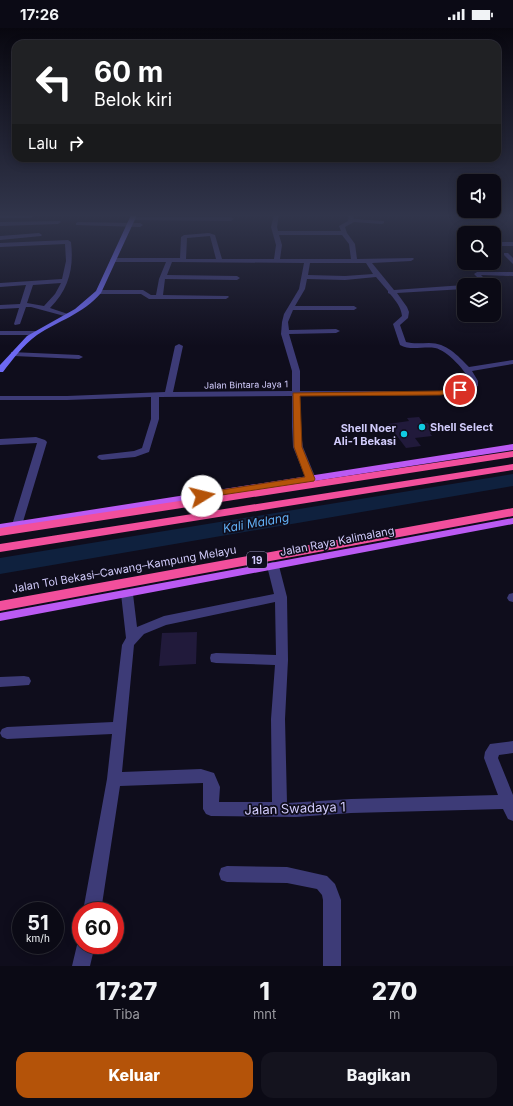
<!DOCTYPE html>
<html lang="id">
<head>
<meta charset="utf-8">
<style>
	:root { --surface:#0b0a15; --page:#14131e; --text:#f1f3f6; --muted:#9a9aa0; --line:#2b2b34; --accent:#b45309 }
	body { margin:0; font-family:Inter,sans-serif; background:var(--page); color:var(--text); height:100vh; display:flex; flex-direction:column; font-size:15px; white-space:nowrap }
	* { box-sizing:border-box; margin:0 }
	p { font-size:13px; color:var(--muted) }
	.icon { flex:none; width:22px; height:22px; fill:none; stroke:currentColor; stroke-width:2; stroke-linecap:round; stroke-linejoin:round }
	.map { position:relative; height:938px; overflow:hidden }
	.side { display:flex; flex-direction:column; background:var(--surface); flex:1 }
	.side>* { flex:none }
	.hud { position:absolute; left:12px; top:12px; width:489px; height:122px; border-radius:12px; box-shadow:0 2px 10px #0003,0 0 0 1px var(--line); background:#202124; color:#fff; overflow:hidden }
	.controls { position:absolute; left:457px; top:146px; display:grid; gap:8px }
	.controls a { display:grid; place-items:center; width:44px; height:44px; border-radius:8px; background:var(--surface); box-shadow:0 2px 10px #0003,0 0 0 1px var(--line); font-size:20px }
	.speed { position:absolute; left:12px; top:874px; display:flex; gap:8px; font-size:20px; font-weight:700; text-align:center }
	.speed>* { display:grid; place-content:center; width:52px; height:52px; border-radius:50%; background:var(--surface); box-shadow:0 2px 10px #0003,0 0 0 1px var(--line); line-height:1 }
	.speed small { font-size:10px; font-weight:400 }
	.speed .limit { border:6px solid #d22; background:#fff; color:#111 }
	.pin { position:absolute; display:grid; place-items:center; width:34px; height:34px; color:#fff; margin:-17px; border:2px solid #fff; border-radius:50%; box-shadow:0 1px 4px #0007 }
	.me { position:absolute; width:44px; margin:-22px; rotate:81deg; stroke-linejoin:round; filter:drop-shadow(0 0 3px #0008) }
	.turn { display:flex; align-items:center; gap:14px; height:84px; padding:0 16px; font-size:18px }
	.turn .icon { width:52px; height:52px; stroke-width:2.5 }
	.turn b { display:block; font-size:28px; line-height:34px }
	.then { display:flex; align-items:center; height:38px; padding:0 16px; background:#0003; gap:8px; font-size:15px }
	.eta { display:flex; justify-content:space-evenly; align-items:center; height:68px; text-align:center }
	.eta b { font-size:24px; font-weight:800; line-height:28px }
	.primary-button { display:flex; gap:8px; margin-top:auto; padding:8px 16px }
	.primary-button a { flex:1; height:46px; border-radius:12px; background:var(--accent); color:#fff; font-size:16px; font-weight:800; line-height:46px; text-align:center }
	.primary-button a+a { background:var(--page); color:var(--text) }
	.status { display:flex; justify-content:space-between; align-items:center; height:28px; padding:0 20px; background:var(--surface); direction:ltr }
	.status svg { height:11px; fill:currentColor }
	.map>svg:first-child { display:block }
</style>
</head>
<body>
<div class="status"><b>17:26</b><svg viewBox="0 0 49 12"><path d="M0 12V9h3v3zM5 12V6h3v6zM10 12V3h3v9zM15 12V0h3v12zM26 1h20v11H26zM47 4h2v5h-2z"/></svg></div>
<div class="map">
<svg width="513" height="938" viewBox="0 0 513 938">
	<rect width="100%" height="100%" fill="#0f0d1c"/>
	<g fill="none" stroke-linecap="round" stroke-linejoin="round">
		<path fill="#0f213e" fill-rule="evenodd" d="M 513,446 L 513,458 L 0,546 L 0,530 Z"/>
	</g>
	<path fill="#211a3b" d="M 419,389 L 423,395 L 428,395 L 432,404 L 430,405 L 432,408 L 415,410 L 421,418 L 406,420 L 388,396 L 409,393 L 407,390 Z
		M 197,604 L 196,636 L 159,638 L 162,605 Z"/>
	<g fill="none" stroke-linecap="round" stroke-linejoin="round">
		<path fill="#3d3b77" fill-rule="evenodd" d="M 0,187 L 36,187 L 30,190 L 0,190 Z
			M 274,187 L 279,187 L 277,199 L 278,203 L 341,203 L 339,198 L 348,193 L 349,187 L 353,187 L 354,191 L 384,193 L 384,195 L 382,196 L 354,194 L 345,199 L 347,205 L 355,216 L 357,231 L 413,230 L 414,231 L 411,233 L 372,235 L 394,262 L 464,257 L 464,261 L 397,265 L 407,279 L 409,284 L 408,290 L 400,297 L 406,314 C 413,316 421,315 429,315 C 447,315 457,327 469,339 L 513,332 L 513,336 L 472,343 L 478,353 L 478,358 L 463,364 L 440,367 L 300,368 L 300,399 L 303,419 L 316,451 L 311,454 L 306,451 L 293,419 L 292,399 L 292,368 L 159,369 L 159,391 L 149,424 L 135,429 L 102,432 L 99,431 L 97,429 L 99,427 L 134,423 L 142,420 L 151,391 L 151,369 L 67,372 L 0,372 L 0,368 L 67,368 L 165,364 L 175,318 L 179,316 L 183,318 L 173,364 L 292,363 L 292,343 L 281,306 L 282,294 L 284,286 L 299,261 L 304,235 L 172,234 L 167,247 L 237,248 L 240,250 L 237,252 L 165,251 L 163,267 L 228,268 L 229,269 L 226,271 L 149,271 L 141,266 L 99,266 L 96,264 L 99,262 L 143,262 L 151,267 L 156,267 L 159,251 L 166,234 L 113,234 L 110,232 L 113,230 L 180,230 L 181,209 L 184,207 L 209,205 L 215,207 L 222,231 L 274,231 L 276,217 L 271,199 ZM 279,207 L 342,207 L 349,216 L 351,231 L 280,231 L 282,217 ZM 210,208 L 216,231 L 186,231 L 187,210 ZM 310,235 L 366,235 L 373,246 L 345,248 L 308,247 ZM 376,249 L 388,263 L 388,265 L 390,266 C 396,273 401,279 402,288 L 393,296 L 400,317 C 410,323 424,318 435,320 C 447,322 467,344 471,355 L 458,360 L 440,363 L 300,363 L 300,343 L 289,306 L 336,305 L 340,303 L 336,301 L 289,302 L 288,294 L 293,282 L 354,282 L 357,280 L 354,278 L 295,278 L 305,261 L 307,251 L 345,252 Z
			M 132,189 L 231,189 L 234,191 L 231,193 L 130,192 L 130,190 Z
			M 60,193 L 61,194 L 58,196 L 0,198 L 0,194 Z
			M 78,194 L 140,195 L 143,197 L 140,199 L 76,197 L 76,195 Z
			M 39,205 L 42,207 L 41,208 L 0,212 L 0,208 Z
			M 68,212 L 71,214 C 74,240 69,261 50,280 L 71,287 L 68,289 L 31,279 L 26,279 L 20,296 L 15,297 L 14,296 L 19,280 L 0,281 L 0,277 L 20,276 L 26,257 L 0,259 L 0,255 L 62,251 L 66,233 L 65,216 L 0,219 L 0,215 ZM 61,255 L 55,266 L 44,278 L 27,275 L 33,257 Z
			M 494,214 L 513,214 L 513,218 L 494,218 Z
			M 463,215 L 464,215 L 464,219 L 460,217 Z
			M 504,225 L 508,225 L 513,230 L 513,236 L 504,227 Z
			M 477,244 L 513,244 L 513,248 L 481,247 L 484,250 L 482,255 L 469,257 L 477,253 L 478,250 L 474,246 Z
			M 0,303 L 35,303 L 39,305 L 35,307 L 0,307 Z
			M 11,324 L 79,327 L 83,329 L 79,331 L 14,328 L 11,328 Z
			M 36,409 L 45,412 L 47,414 L 22,497 L 17,500 L 12,497 L 37,415 L 0,417 L 0,411 Z
			M 273,534 L 277,535 L 279,538 L 287,569 L 288,632 L 285,691 L 287,775 L 351,771 L 498,767 L 484,730 L 485,724 L 490,716 L 513,713 L 513,725 L 499,727 L 498,730 L 513,767 L 513,793 L 508,791 L 503,781 L 351,785 L 296,789 L 211,788 L 206,786 L 203,781 L 203,755 L 120,758 L 101,883 L 83,883 L 107,751 L 112,706 L 7,711 L 2,709 L 0,705 L 2,701 L 7,699 L 113,694 L 122,617 L 126,610 L 121,566 L 123,563 L 127,562 L 131,563 L 133,566 L 137,599 L 164,588 L 274,566 L 267,538 L 269,535 ZM 275,574 L 276,627 L 216,625 L 211,626 L 210,630 L 211,634 L 216,635 L 275,637 L 271,691 L 272,774 L 219,774 L 220,759 L 214,745 L 201,741 L 122,744 L 134,617 L 144,606 L 166,597 Z
			M 513,565 L 513,574 L 509,573 L 507,570 L 509,566 Z
			M 24,648 L 29,649 L 31,653 L 29,657 L 0,659 L 0,649 Z
			M 227,838 L 287,839 L 327,848 L 335,856 L 341,872 L 341,938 L 323,938 L 323,872 L 322,867 L 317,861 L 287,855 L 227,854 L 221,852 L 219,846 L 221,840 Z
			M 81,910 L 81,917 L 95,917 L 90,938 L 72,938 L 77,917 Z"/>
		<path fill="#6d69f4" fill-rule="evenodd" d="M 131,187 L 137,187 L 101,265 C 83,286 58,293 37,307 C 23,317 13,331 3,344 L 0,344 L 0,337 L 27,308 L 75,281 L 96,263 Z"/>
		<path fill="#bb5af3" fill-rule="evenodd" d="M 513,416 L 513,422 L 0,502 L 0,496 Z
			M 513,490 L 513,496 L 0,593 L 0,585 Z"/>
		<path fill="#f24f9c" fill-rule="evenodd" d="M 513,423 L 513,429 L 0,508 L 0,500 Z
			M 513,436 L 513,442 L 0,524 L 0,516 Z
			M 513,480 L 513,488 L 0,583 L 0,573 Z"/>
	</g>
	<linearGradient id="sky" x2="0" y2="1"><stop stop-color="#08070f"/><stop offset="0.59" stop-color="#31354b"/><stop offset="1" stop-color="#31354b" stop-opacity="0"/></linearGradient>
	<rect width="513" height="318" fill="url(#sky)"/>
	<path fill="#b45309" stroke="#753606" d="M 460,360 L 463,361 L 463,364 L 440,367 L 300,368 L 302,419 L 315,451 L 314,453 L 202,470 L 198,468 L 202,465 L 305,449 L 294,419 L 293,365 L 440,363 Z"/>
	<g fill="#10cce2" stroke="#0f0d1c" stroke-width="1.5">
		<circle cx="422" cy="399" r="4"/>
		<circle cx="404" cy="406" r="4"/>
	</g>
	<g text-anchor="middle" stroke-width="3.5" stroke-linejoin="round" paint-order="stroke">
		<g font-size="9" fill="#d1cbfb" stroke="#0f0d1c">
			<text transform="translate(246 357) rotate(-1)" y="3">Jalan Bintara Jaya 1</text>
		</g>
		<rect fill="#0f0d1c" stroke="#9792b8" stroke-width="1" x="247" y="524" width="20" height="16" rx="3"/>
		<g font-size="10" font-weight="bold" fill="#d1cbfb">
			<text x="257" y="536">19</text>
		</g>
		<g font-size="11" font-weight="bold" fill="#d1cbfb" stroke="#0f0d1c" text-anchor="start">
			<text x="430" y="403">Shell Select</text>
			<text x="396" y="404" text-anchor="end">Shell Noer<tspan x="396" dy="13">Ali-1 Bekasi</tspan></text>
		</g>
		<g font-size="11" fill="#d1cbfb" stroke="#0f0d1c">
			<text transform="translate(337 513) rotate(-11)" y="4">Jalan Raya Kalimalang</text>
			<text transform="translate(124 541) rotate(-10)" y="4">Jalan Tol Bekasi–Cawang–Kampung Melayu</text>
		</g>
		<g font-size="12" font-style="italic" fill="#61aff4" stroke="#0f0d1c">
			<text transform="translate(256 495) rotate(-10)" y="4">Kali Malang</text>
		</g>
		<g font-size="13" fill="#d1cbfb" stroke="#0f0d1c">
			<text transform="translate(295 780) rotate(-2)" y="5">Jalan Swadaya 1</text>
		</g>
	</g>
</svg>
<div class="controls">
<a><svg class="icon" aria-label="sound" viewBox="0 0 24 24"><path d="M4 9h4l5-4v14l-5-4H4zM17 9q2 3 0 6"/></svg></a>
<a><svg class="icon" aria-label="search" viewBox="0 0 24 24"><circle cx="10" cy="10" r="6"/><path d="M15 15l6 6"/></svg></a>
<a><svg class="icon" aria-label="layers" viewBox="0 0 24 24"><path d="M12 4l9 5-9 5-9-5zM3 14l9 5 9-5"/></svg></a>
</div>
<div class="speed"><div>51<small>km/h</small></div><div class="limit">60</div></div>
<div class="pin" style="left:460px;top:362px;background:#d93025"><svg class="icon" aria-label="arrive" viewBox="0 0 24 24"><path d="M6 21V4h12l-3 4 3 4H6"/></svg></div>
<svg class="me" style="left:202px;top:468px" viewBox="-20 -20 40 40"><circle r="19" fill="#fff"/><path d="M0-13L10 11 0 6-10 11z" fill="#b45309"/></svg>
<div class="hud">
<div class="turn"><svg class="icon" aria-label="left" viewBox="0 0 24 24"><path d="M17 20v-9H6M10 6l-5 5 5 5"/></svg><div><b>60 m</b>Belok kiri</div></div>
<div class="then">Lalu<svg class="icon" aria-label="right" viewBox="0 0 24 24"><path d="M7 20v-9h11M14 6l5 5-5 5"/></svg></div>
</div>
</div>
<section class="side">
<div class="eta">
<div><b>17:27</b><p>Tiba</p></div>
<div><b>1</b><p>mnt</p></div>
<div><b>270</b><p>m</p></div>
</div>
<div class="primary-button"><a>Keluar</a><a>Bagikan</a></div>
</section>
</body>
</html>
